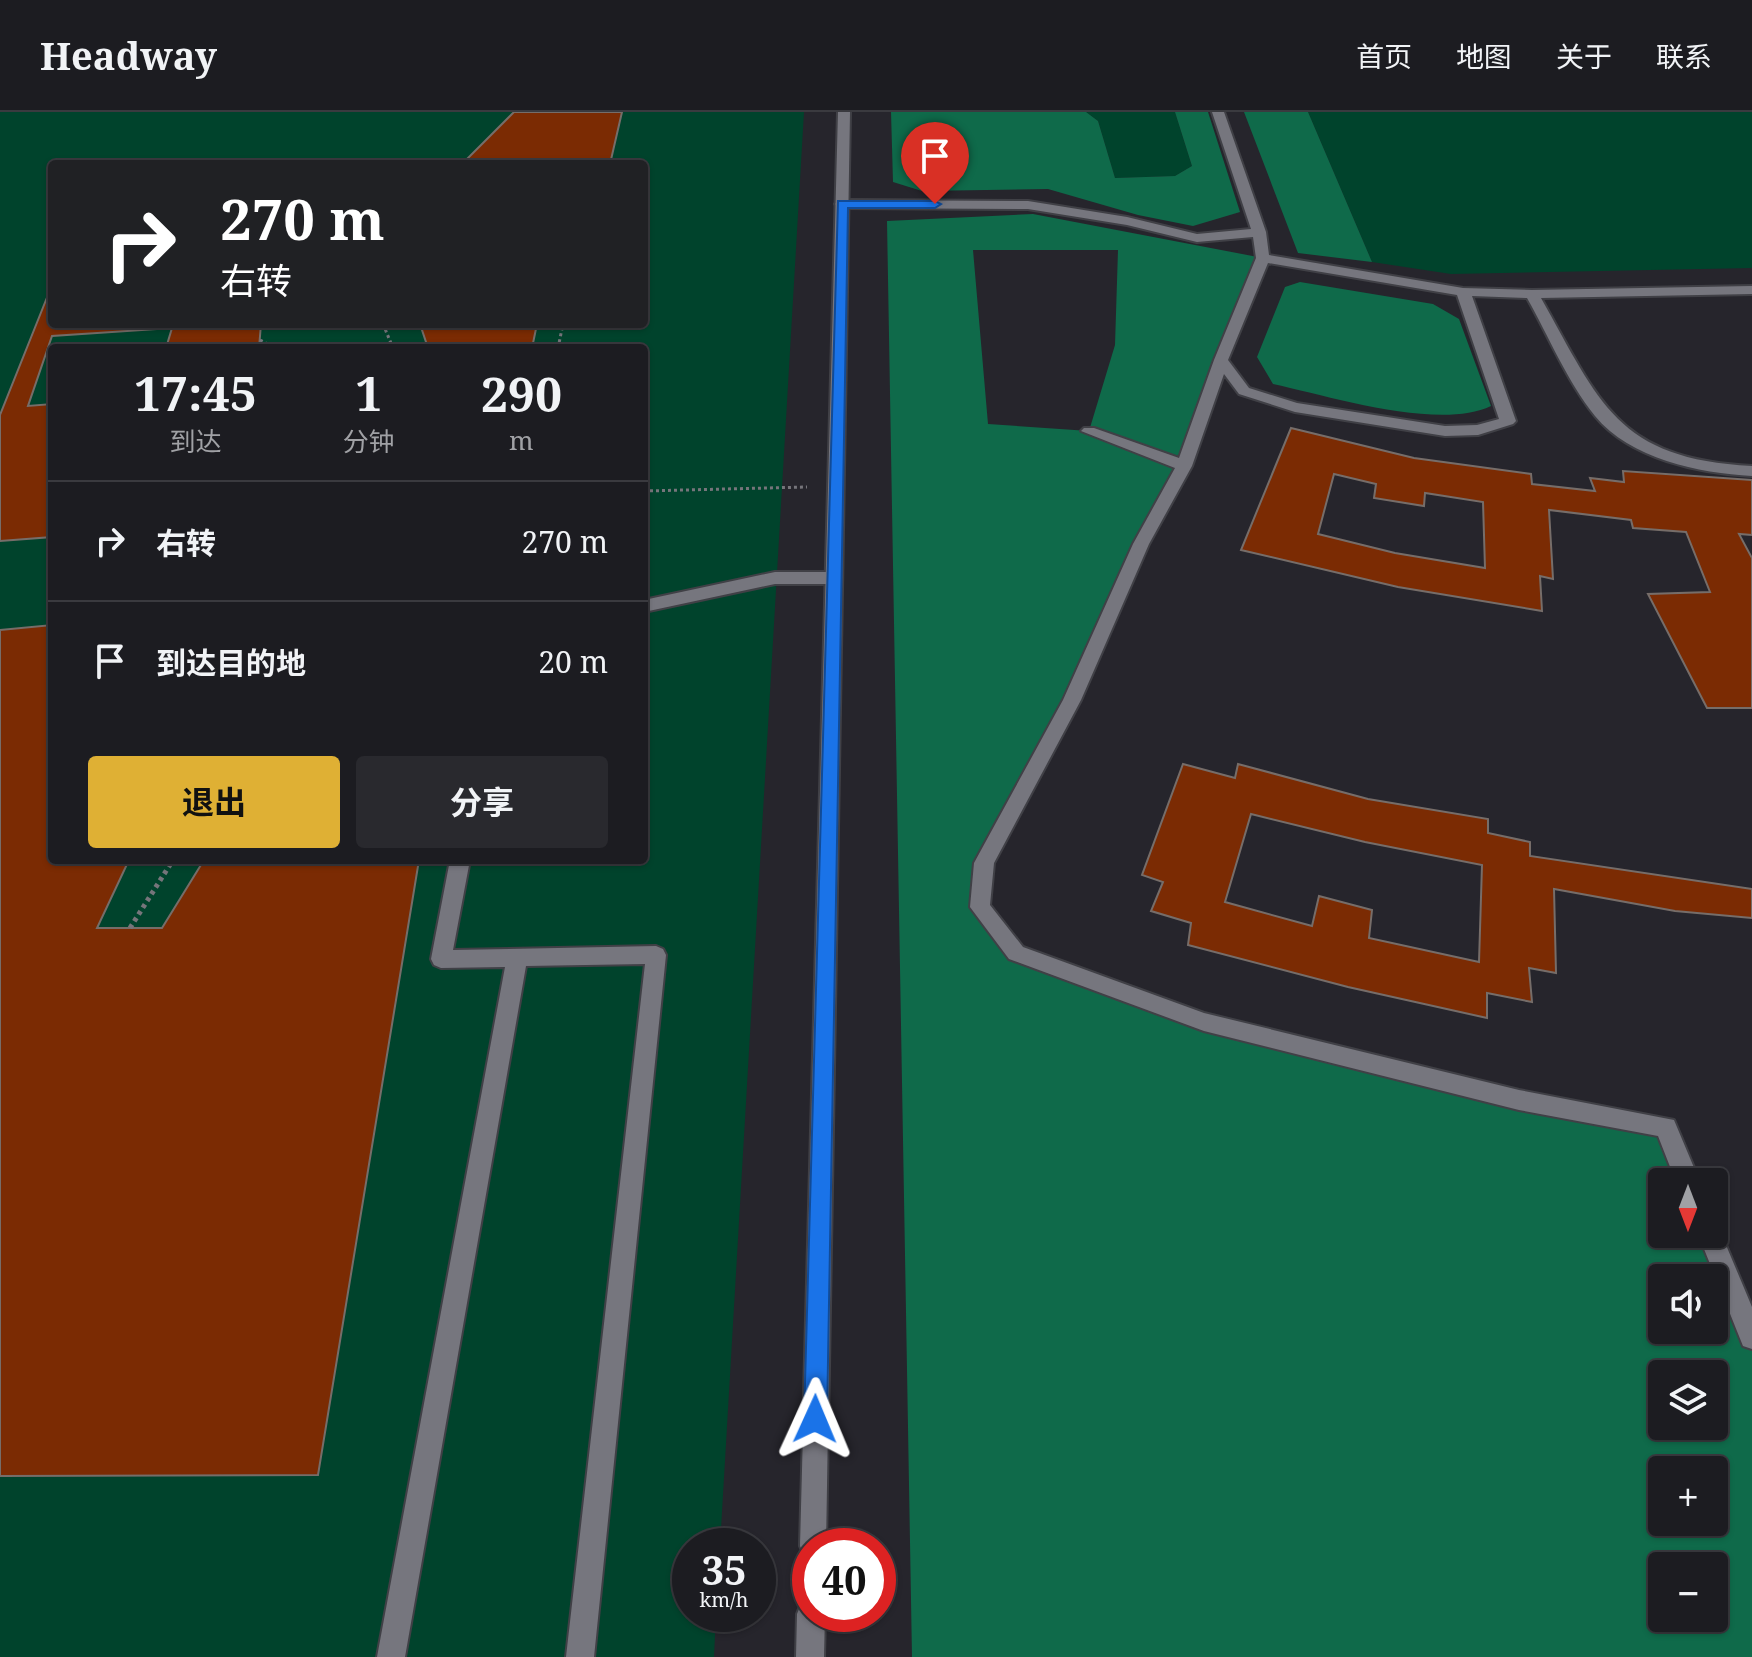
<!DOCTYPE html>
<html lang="zh">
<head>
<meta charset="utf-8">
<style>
	:root { --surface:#1c1c21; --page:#29292e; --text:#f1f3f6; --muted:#a0a1a5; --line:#3a3a3f; --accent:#dfb034 }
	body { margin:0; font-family:"Noto Serif","Noto Sans SC",serif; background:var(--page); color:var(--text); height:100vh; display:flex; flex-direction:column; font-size:30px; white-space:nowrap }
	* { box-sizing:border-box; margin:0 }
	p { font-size:26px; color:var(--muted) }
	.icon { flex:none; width:44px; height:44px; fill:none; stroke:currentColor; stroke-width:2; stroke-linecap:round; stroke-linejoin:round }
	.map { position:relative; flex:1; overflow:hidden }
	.details { position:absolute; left:48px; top:232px; width:600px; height:520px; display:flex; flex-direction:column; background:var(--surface); border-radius:8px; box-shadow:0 2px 6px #0004,0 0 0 2px var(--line) }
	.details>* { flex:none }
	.guide { position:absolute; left:48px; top:48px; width:600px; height:168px; border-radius:8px; box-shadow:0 2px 6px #0004,0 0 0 2px var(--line); background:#202124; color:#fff; overflow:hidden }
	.needle { width:52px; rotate:180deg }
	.buttons { position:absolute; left:1648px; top:1056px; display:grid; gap:16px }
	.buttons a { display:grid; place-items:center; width:80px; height:80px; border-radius:8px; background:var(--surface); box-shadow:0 2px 6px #0004,0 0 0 2px var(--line); font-size:40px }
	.speed { position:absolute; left:672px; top:1416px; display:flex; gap:16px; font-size:40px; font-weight:700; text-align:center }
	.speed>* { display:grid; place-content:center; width:104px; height:104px; border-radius:50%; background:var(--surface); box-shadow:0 2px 6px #0004,0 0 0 2px var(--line); line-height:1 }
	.speed small { font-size:20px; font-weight:400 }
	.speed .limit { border:12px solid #d22; background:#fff; color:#111 }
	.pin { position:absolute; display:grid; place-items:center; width:68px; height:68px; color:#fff; margin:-82px -34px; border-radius:50% 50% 50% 0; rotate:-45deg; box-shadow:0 0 8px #0007 }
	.pin .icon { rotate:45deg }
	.me { position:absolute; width:88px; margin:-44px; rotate:1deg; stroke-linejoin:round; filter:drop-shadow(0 0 6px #0008) }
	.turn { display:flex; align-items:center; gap:28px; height:168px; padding:0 40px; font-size:36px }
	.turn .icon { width:104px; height:104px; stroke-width:2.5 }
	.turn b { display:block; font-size:56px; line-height:68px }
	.eta { display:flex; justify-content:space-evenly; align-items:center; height:136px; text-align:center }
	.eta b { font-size:48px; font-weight:700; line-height:56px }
	.button { display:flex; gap:16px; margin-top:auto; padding:16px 40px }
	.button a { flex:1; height:92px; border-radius:8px; background:var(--accent); color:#111; font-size:32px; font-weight:700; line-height:92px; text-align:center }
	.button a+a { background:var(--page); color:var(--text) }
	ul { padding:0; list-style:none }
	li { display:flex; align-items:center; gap:24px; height:120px; padding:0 40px; border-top:2px solid var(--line) }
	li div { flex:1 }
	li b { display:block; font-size:30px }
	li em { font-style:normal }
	header { display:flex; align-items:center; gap:48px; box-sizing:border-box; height:112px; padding:0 40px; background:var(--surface); border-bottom:2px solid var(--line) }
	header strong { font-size:38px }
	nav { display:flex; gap:44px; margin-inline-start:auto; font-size:28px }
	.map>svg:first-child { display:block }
</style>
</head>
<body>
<header>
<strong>Headway</strong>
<nav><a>首页</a><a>地图</a><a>关于</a><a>联系</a></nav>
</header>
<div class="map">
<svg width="1752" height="1545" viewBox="0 0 1752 1545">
	<rect width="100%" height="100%" fill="#26252c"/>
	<path fill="#00432c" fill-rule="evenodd" d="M 0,0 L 804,0 L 720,1434 L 690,1434 L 690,1502 L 716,1502 L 714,1545 L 0,1545 ZM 52,52 L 644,52 L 644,212 L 52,212 ZM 52,236 L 644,236 L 644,748 L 52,748 Z
		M 1086,0 L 1175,0 L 1192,54 L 1175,64 L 1115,66 L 1098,9 Z
		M 1308,0 L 1752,0 L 1752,156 L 1451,162 L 1372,150 Z"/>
	<path fill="#0f6a4a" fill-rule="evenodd" d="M 891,0 L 1086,0 L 1098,9 L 1115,66 L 1175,64 L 1192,54 L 1175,0 L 1208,0 L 1240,100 L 1193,114 L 1138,103 L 1048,77 L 922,79 L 893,70 Z
		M 1244,0 L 1308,0 L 1372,150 L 1298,141 Z
		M 1033,102 L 1263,146 L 1184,354 L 984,751 L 980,795 L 1017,841 L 1204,910 L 1666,1015 L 1688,1070 L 1662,1070 L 1662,1122 L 1710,1122 L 1752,1225 L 1752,1545 L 912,1545 L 887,109 ZM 973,138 L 1118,138 L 1115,233 L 1089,319 L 988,312 ZM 1662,1166 L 1714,1166 L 1714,1218 L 1662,1218 ZM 1662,1262 L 1714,1262 L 1714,1314 L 1662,1314 ZM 1662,1358 L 1714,1358 L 1714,1410 L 1662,1410 ZM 1662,1454 L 1714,1454 L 1714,1506 L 1662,1506 Z
		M 1300,170 L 1433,192 L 1459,207 L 1491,294 C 1439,319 1329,284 1273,272 L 1257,245 L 1285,175 Z"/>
	<path fill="#7b2b03" stroke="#766d69" stroke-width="2" fill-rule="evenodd" d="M 514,0 L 622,0 L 610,52 L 462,52 Z
		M 52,173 L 52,212 L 261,212 L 259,236 L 166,236 L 172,216 L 52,224 L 28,294 L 52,292 L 52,425 L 0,429 L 0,303 Z
		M 420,212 L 537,212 L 532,236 L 428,236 Z
		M 1291,316 L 1414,346 L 1531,362 L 1532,372 L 1595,379 L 1590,366 L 1624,370 L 1623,359 L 1752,368 L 1752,423 L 1739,422 L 1752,446 L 1752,596 L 1707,596 L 1648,482 L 1710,480 L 1686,420 L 1633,416 L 1631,408 L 1549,398 L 1553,467 L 1540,464 L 1542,499 L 1398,475 L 1241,438 ZM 1334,362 L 1376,372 L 1374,386 L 1424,394 L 1425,381 L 1483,390 L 1485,456 L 1395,441 L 1318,422 Z
		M 52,513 L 52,748 L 129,748 L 97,816 L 162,816 L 204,748 L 419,748 L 318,1363 L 0,1364 L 0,518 Z
		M 1183,652 L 1235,666 L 1238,652 L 1368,687 L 1488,707 L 1488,721 L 1530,730 L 1530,744 L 1752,777 L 1752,806 L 1675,799 L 1554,777 L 1556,861 L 1529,856 L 1532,890 L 1487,881 L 1487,906 L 1348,875 L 1188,833 L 1191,811 L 1151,799 L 1163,770 L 1142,763 ZM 1251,702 L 1365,730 L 1482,753 L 1479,850 L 1369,826 L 1372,798 L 1319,784 L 1312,814 L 1225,790 Z"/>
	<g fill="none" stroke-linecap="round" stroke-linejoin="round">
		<g stroke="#404046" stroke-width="4">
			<path id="service" d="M 1212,0 L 1224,0 L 1266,120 L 1269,143 L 1463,176 L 1532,178 L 1752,174 L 1752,182 L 1541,186 C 1600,291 1617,347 1752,354 L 1752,364 C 1699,361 1630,347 1595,304 C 1567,269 1549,225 1527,186 L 1472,184 L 1516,309 L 1513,312 L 1478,323 L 1445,324 L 1295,300 L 1239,282 L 1224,262 L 1192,354 L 1149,432 L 1081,588 L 994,751 L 990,793 L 1023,835 L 1204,901 L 1519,978 L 1674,1008 L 1700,1070 L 1676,1070 L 1658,1024 L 1519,998 L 1204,919 L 1009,847 L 970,795 L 974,751 L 1063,588 L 1133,432 L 1175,356 L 1081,319 L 1084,316 L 1094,316 L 1179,346 L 1214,248 L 1256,146 L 1253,125 L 1197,130 L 1127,113 L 1028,97 L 842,96 L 835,92 L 842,88 L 1028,89 L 1127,105 L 1197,122 L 1251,117 ZM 1268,151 L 1457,183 L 1499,307 L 1477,313 L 1445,314 L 1297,291 L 1249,276 L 1228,248 Z
				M 775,460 L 834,460 L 842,466 L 834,472 L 775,472 L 644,500 L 644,488 Z
				M 450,748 L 470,748 L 453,838 L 656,834 L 663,837 L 666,843 L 594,1545 L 566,1545 L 645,852 L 526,854 L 405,1545 L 377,1545 L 505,855 L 441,856 L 434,853 L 431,847 Z
				M 1714,1112 L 1718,1114 L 1752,1195 L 1752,1237 L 1743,1234 L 1698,1122 L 1714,1122 Z"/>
		</g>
		<g stroke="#404046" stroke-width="4">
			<path id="tertiary" d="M 838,0 L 850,0 L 826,1434 L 810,1434 L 810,1446 L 804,1443 L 800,1434 Z
				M 810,1489 L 810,1502 L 825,1502 L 824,1545 L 796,1545 L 797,1502 L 801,1492 Z"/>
		</g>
		<path stroke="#76757b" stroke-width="3" stroke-dasharray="3 3" stroke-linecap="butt" d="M 383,212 L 393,236
			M 260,228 L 275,236
			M 558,236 L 563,212
			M 644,379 L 807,375"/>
		<path stroke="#76757b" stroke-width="5" stroke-dasharray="4 4" stroke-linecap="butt" d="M 130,816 L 173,748"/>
		<use href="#service" fill="#76767e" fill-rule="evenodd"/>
		<use href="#tertiary" fill="#76767e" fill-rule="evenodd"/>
	</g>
	<path fill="#1a73e8" stroke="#114b97" stroke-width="2" d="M 838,89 L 935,89 L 941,92 L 935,96 L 848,96 L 827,1307 L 824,1315 L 815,1319 L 807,1315 L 804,1307 Z"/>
</svg>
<div class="buttons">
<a><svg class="needle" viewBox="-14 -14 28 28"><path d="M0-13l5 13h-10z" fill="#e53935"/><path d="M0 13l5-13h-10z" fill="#a0a1a5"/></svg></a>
<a><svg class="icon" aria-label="sound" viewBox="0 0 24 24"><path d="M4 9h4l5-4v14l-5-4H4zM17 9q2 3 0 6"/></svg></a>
<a><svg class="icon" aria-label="layers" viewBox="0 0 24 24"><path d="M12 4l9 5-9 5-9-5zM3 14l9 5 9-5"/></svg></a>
<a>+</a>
<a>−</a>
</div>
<div class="speed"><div>35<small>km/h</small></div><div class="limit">40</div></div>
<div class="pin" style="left:935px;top:92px;background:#d93025"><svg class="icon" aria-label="arrive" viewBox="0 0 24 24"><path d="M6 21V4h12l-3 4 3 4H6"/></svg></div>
<svg class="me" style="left:815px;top:1307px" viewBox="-20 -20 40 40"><path d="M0-17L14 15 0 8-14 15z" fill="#1a73e8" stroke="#fff" stroke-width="4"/></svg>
<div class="guide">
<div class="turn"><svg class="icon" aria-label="right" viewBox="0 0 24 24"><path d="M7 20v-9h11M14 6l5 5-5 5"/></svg><div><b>270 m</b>右转</div></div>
</div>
<section class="details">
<div class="eta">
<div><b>17:45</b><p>到达</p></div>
<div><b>1</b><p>分钟</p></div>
<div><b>290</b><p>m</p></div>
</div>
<ul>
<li><svg class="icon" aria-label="right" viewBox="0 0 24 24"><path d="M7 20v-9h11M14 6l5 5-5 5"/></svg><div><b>右转</b></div><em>270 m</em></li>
<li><svg class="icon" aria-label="arrive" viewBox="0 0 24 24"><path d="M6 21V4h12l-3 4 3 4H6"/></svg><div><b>到达目的地</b></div><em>20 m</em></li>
</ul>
<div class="button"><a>退出</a><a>分享</a></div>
</section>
</div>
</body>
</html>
